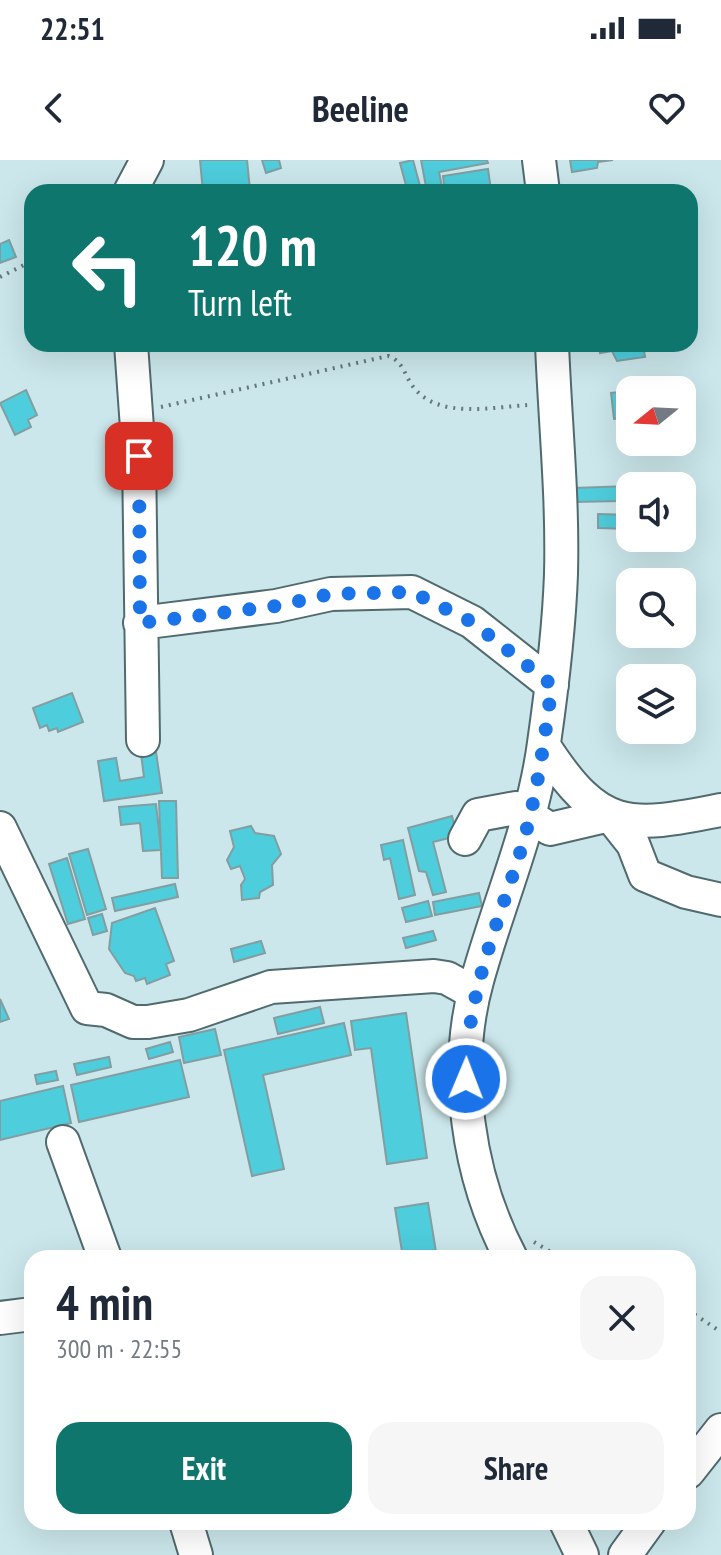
<!DOCTYPE html>
<html lang="en">
<head>
<meta charset="utf-8">
<style>
	:root { --surface:#fff; --page:#f6f6f7; --text:#1f2937; --muted:#747a83; --accent:#0f766e }
	body { margin:0; font-family:"PT Sans Narrow",sans-serif; background:var(--page); color:var(--text); height:100vh; display:flex; flex-direction:column; font-size:30px; white-space:nowrap }
	* { box-sizing:border-box; margin:0 }
	p { font-size:26px; color:var(--muted) }
	.icon { flex:none; width:44px; height:44px; fill:none; stroke:currentColor; stroke-width:2; stroke-linecap:round; stroke-linejoin:round }
	.map { position:relative; flex:1; overflow:hidden }
	.side { position:absolute; left:24px; top:1090px; width:672px; height:280px; display:flex; flex-direction:column; background:var(--surface); border-radius:24px; box-shadow:0 8px 32px #0002 }
	.side>* { flex:none }
	.top-card { position:absolute; left:24px; top:24px; width:674px; height:168px; border-radius:24px; box-shadow:0 8px 32px #0002; background:#0f766e; color:#fff; overflow:hidden }
	.needle { width:52px; rotate:252deg }
	.buttons { position:absolute; left:616px; top:216px; display:grid; gap:16px }
	.buttons a { display:grid; place-items:center; width:80px; height:80px; border-radius:16px; background:var(--surface); box-shadow:0 8px 32px #0002; font-size:40px }
	.pin { position:absolute; display:grid; place-items:center; width:68px; height:68px; color:#fff; margin:-34px; border-radius:16px; box-shadow:0 4px 12px #0006 }
	.me { position:absolute; width:88px; margin:-44px; rotate:1deg; stroke-linejoin:round; filter:drop-shadow(0 0 6px #0008) }
	.turn { display:flex; align-items:center; gap:28px; height:168px; padding:0 32px; font-size:36px }
	.turn .icon { width:104px; height:104px; stroke-width:2.5 }
	.turn b { display:block; font-size:56px; line-height:68px }
	.round { display:grid; place-items:center; flex:none; width:84px; height:84px; border-radius:24px; background:var(--page) }
	.headline { display:flex; align-items:center; justify-content:space-between; height:136px; padding:0 32px }
	h1 { font-size:48px; font-weight:700; line-height:60px }
	.cta { display:flex; gap:16px; margin-top:auto; padding:16px 32px }
	.cta a { flex:1; height:92px; border-radius:24px; background:var(--accent); color:#fff; font-size:32px; font-weight:700; line-height:92px; text-align:center }
	.cta a+a { background:var(--page); color:var(--text) }
	.status { display:flex; justify-content:space-between; align-items:center; height:56px; padding:0 40px; background:var(--surface); direction:ltr }
	.status svg { height:22px; fill:currentColor }
	header { display:flex; justify-content:space-between; align-items:center; height:104px; padding:0 32px; background:var(--surface); font-size:36px; font-weight:700 }
	.map>svg:first-child { display:block }
</style>
</head>
<body>
<div class="status"><b>22:51</b><svg viewBox="0 0 49 12"><path d="M0 12V9h3v3zM5 12V6h3v6zM10 12V3h3v9zM15 12V0h3v12zM26 1h20v11H26zM47 4h2v5h-2z"/></svg></div>
<header><svg class="icon" aria-label="back" viewBox="0 0 24 24"><path d="M15 5l-7 7 7 7"/></svg>Beeline<svg class="icon" aria-label="heart" viewBox="0 0 24 24"><path d="M12 20l-8-8c-3-5 5-10 8-4 3-6 11-1 8 4z"/></svg></header>
<div class="map">
<svg width="721" height="1395" viewBox="0 0 721 1395">
	<rect width="100%" height="100%" fill="#cbe7eb"/>
	<path fill="#4ecddc" stroke="#839ea1" stroke-width="2" d="M 200,0 L 247,0 L 250,30 L 203,32 Z
		M 262,0 L 279,0 L 281,8 L 266,13 Z
		M 413,0 L 420,26 L 407,29 L 400,3 Z
		M 421,0 L 487,0 L 488,3 L 439,12 L 443,32 L 427,32 Z
		M 570,0 L 613,0 L 598,2 L 597,8 L 572,12 Z
		M 488,9 L 491,30 L 445,32 L 443,16 Z
		M 9,80 L 16,97 L 0,103 L 0,84 Z
		M 599,184 L 643,184 L 645,197 L 617,201 L 612,191 L 600,193 Z
		M 26,230 L 37,255 L 28,260 L 31,267 L 15,275 L 0,243 Z
		M 630,231 L 630,257 L 614,259 L 611,233 Z
		M 629,326 L 630,335 L 621,336 L 621,341 L 574,342 L 574,328 Z
		M 598,354 L 630,355 L 629,369 L 598,368 Z
		M 72,533 L 83,562 L 58,572 L 57,568 L 49,571 L 47,565 L 40,568 L 33,548 Z
		M 156,592 L 162,633 L 104,641 L 98,601 L 116,598 L 120,621 L 144,617 L 141,594 Z
		M 159,641 L 176,641 L 178,718 L 162,718 Z
		M 156,644 L 161,690 L 143,691 L 140,663 L 121,665 L 119,647 Z
		M 452,656 L 457,676 L 433,682 L 446,732 L 433,735 L 426,712 L 419,711 L 408,668 Z
		M 251,666 L 255,673 L 274,676 L 281,694 L 272,705 L 273,725 L 260,732 L 259,738 L 242,740 L 241,725 L 245,719 L 240,706 L 231,709 L 227,700 L 234,687 L 230,671 Z
		M 403,680 L 415,735 L 399,739 L 390,698 L 384,700 L 381,685 Z
		M 88,689 L 106,749 L 87,755 L 69,694 Z
		M 67,698 L 85,759 L 68,764 L 49,704 Z
		M 175,724 L 178,737 L 115,751 L 112,738 Z
		M 479,733 L 482,746 L 435,755 L 433,742 Z
		M 428,741 L 432,756 L 406,762 L 402,748 Z
		M 155,748 L 174,801 L 166,804 L 170,815 L 147,824 L 145,818 L 136,821 L 134,816 L 125,813 L 109,789 L 112,763 Z
		M 102,754 L 107,771 L 93,775 L 88,758 Z
		M 433,771 L 436,780 L 406,788 L 403,778 Z
		M 261,781 L 265,793 L 234,802 L 231,789 Z
		M 0,839 L 9,859 L 0,862 Z
		M 320,847 L 324,863 L 278,874 L 274,858 Z
		M 406,853 L 427,998 L 387,1004 L 371,888 L 355,890 L 351,861 Z
		M 344,863 L 351,895 L 263,915 L 284,1009 L 252,1016 L 224,890 Z
		M 215,869 L 221,895 L 184,903 L 179,877 Z
		M 170,882 L 173,892 L 149,899 L 146,889 Z
		M 109,897 L 111,907 L 77,915 L 74,904 Z
		M 180,900 L 189,937 L 79,962 L 71,925 Z
		M 56,911 L 58,920 L 37,924 L 35,915 Z
		M 63,926 L 71,963 L 0,980 L 0,941 Z
		M 428,1043 L 437,1098 L 403,1098 L 395,1048 Z"/>
	<g fill="none" stroke-linecap="round" stroke-linejoin="round">
		<g stroke="#516a6e" stroke-width="36">
			<path id="minor" d="M 539,0 L 543,32
				M 130,32 L 147,0
				M 131,184 L 139,296 L 143,580
				M 140,463 L 276,446 L 331,434 L 412,432 L 472,462 L 552,525
				M 544,586 C 599,671 627,669 721,650
				M 0,668 L 87,848 L 106,850 L 133,862 L 148,862 L 189,855 L 271,827 L 434,816 L 447,818 L 474,833
				M 465,679 L 478,655 L 516,648 L 550,669 L 610,655 L 633,684 L 645,715 L 686,732 L 721,740
				M 63,982 L 105,1098
				M 511,1098 C 468,1017 452,911 477,821 C 499,741 533,666 544,583 C 552,527 559,471 561,414 C 563,337 555,261 552,184
				M 0,1158 L 32,1154
				M 688,1312 L 721,1270
				M 186,1362 L 196,1395
				M 566,1362 L 582,1395
				M 625,1395 L 649,1362"/>
		</g>
		<path stroke="#65777a" stroke-width="4" stroke-dasharray="2 6" stroke-linecap="butt" d="M 0,117 L 32,101
			M 161,247 L 388,196 C 404,201 405,218 415,229 C 440,259 493,247 528,245
			M 534,1082 L 561,1098
			M 688,1150 L 721,1172"/>
		<use href="#minor" stroke="#fff" stroke-width="32"/>
	</g>
	<g fill="none" stroke-linecap="round" stroke-linejoin="round">
		<path stroke="#1a73e8" stroke-width="14" stroke-dasharray="0 25.2" d="M 139,296 L 140,463 L 276,446 L 331,434 L 412,432 L 472,462 L 552,525 C 544,582 537,638 520,693 C 496,769 466,838 466,919"/>
	</g>
</svg>
<div class="buttons">
<a><svg class="needle" viewBox="-14 -14 28 28"><path d="M0-13l5 13h-10z" fill="#e53935"/><path d="M0 13l5-13h-10z" fill="#747a83"/></svg></a>
<a><svg class="icon" aria-label="sound" viewBox="0 0 24 24"><path d="M4 9h4l5-4v14l-5-4H4zM17 9q2 3 0 6"/></svg></a>
<a><svg class="icon" aria-label="search" viewBox="0 0 24 24"><circle cx="10" cy="10" r="6"/><path d="M15 15l6 6"/></svg></a>
<a><svg class="icon" aria-label="layers" viewBox="0 0 24 24"><path d="M12 4l9 5-9 5-9-5zM3 14l9 5 9-5"/></svg></a>
</div>
<div class="pin" style="left:139px;top:296px;background:#d93025"><svg class="icon" aria-label="arrive" viewBox="0 0 24 24"><path d="M6 21V4h12l-3 4 3 4H6"/></svg></div>
<svg class="me" style="left:466px;top:919px" viewBox="-20 -20 40 40"><circle r="17" fill="#1a73e8" stroke="#fff" stroke-width="3"/><path d="M0-11L8 9 0 5-8 9z" fill="#fff"/></svg>
<div class="top-card">
<div class="turn"><svg class="icon" aria-label="left" viewBox="0 0 24 24"><path d="M17 20v-9H6M10 6l-5 5 5 5"/></svg><div><b>120 m</b>Turn left</div></div>
</div>
<section class="side">
<div class="headline"><div><h1>4 min</h1><p>300 m · 22:55</p></div><a class="round"><svg class="icon" aria-label="close" viewBox="0 0 24 24"><path d="M6 6l12 12M18 6L6 18"/></svg></a></div>
<div class="cta"><a>Exit</a><a>Share</a></div>
</section>
</div>
</body>
</html>
